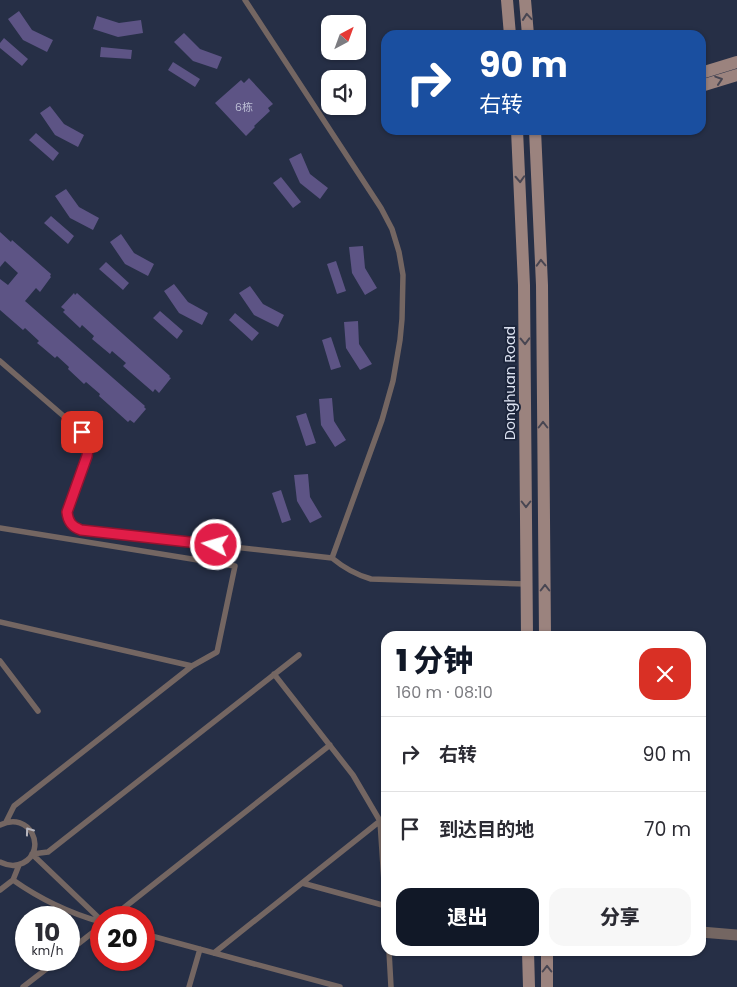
<!DOCTYPE html>
<html lang="zh">
<head>
<meta charset="utf-8">
<style>
	:root { --surface:#fff; --page:#f7f7f7; --text:#2b2b33; --muted:#7c7c81; --line:#e1e1e2; --accent:#111827 }
	body { margin:0; font-family:Poppins,"Noto Sans SC",sans-serif; background:var(--page); color:var(--text); height:100vh; display:flex; flex-direction:column; font-size:19px; white-space:nowrap }
	* { box-sizing:border-box; margin:0 }
	p { font-size:16px; color:var(--muted) }
	.icon { flex:none; width:28px; height:28px; fill:none; stroke:currentColor; stroke-width:2; stroke-linecap:round; stroke-linejoin:round }
	.map { position:relative; flex:1; overflow:hidden }
	.side { position:absolute; left:381px; top:631px; width:325px; height:325px; display:flex; flex-direction:column; background:var(--surface); border-radius:15px; box-shadow:0 1px 4px #0004 }
	.side>* { flex:none }
	.guide { position:absolute; left:381px; top:30px; width:325px; height:105px; border-radius:15px; box-shadow:0 1px 4px #0004; background:#1a4fa0; color:#fff; overflow:hidden }
	.needle { width:32px; rotate:41deg }
	.controls { position:absolute; left:321px; top:15px; display:grid; gap:10px }
	.controls a { display:grid; place-items:center; width:45px; height:45px; border-radius:10px; background:var(--surface); box-shadow:0 1px 4px #0004; font-size:25px }
	.speed { position:absolute; left:15px; top:906px; display:flex; gap:10px; font-size:25px; font-weight:700; text-align:center }
	.speed>* { display:grid; place-content:center; width:65px; height:65px; border-radius:50%; background:var(--surface); box-shadow:0 1px 4px #0004; line-height:1 }
	.speed small { font-size:12px; font-weight:400 }
	.speed .limit { border:8px solid #d22; background:#fff; color:#111 }
	.pin { position:absolute; display:grid; place-items:center; width:42px; height:42px; color:#fff; margin:-21px; border-radius:10px; box-shadow:0 2px 8px #0006 }
	.me { position:absolute; width:55px; margin:-28px; rotate:276deg; stroke-linejoin:round; filter:drop-shadow(0 0 4px #0008) }
	.turn { display:flex; align-items:center; gap:18px; height:105px; padding:0 15px; font-size:22px }
	.turn .icon { width:65px; height:65px; stroke-width:2.5 }
	.turn b { display:block; font-size:35px; line-height:42px }
	.round { display:grid; place-items:center; flex:none; width:52px; height:52px; border-radius:15px; background:var(--page) }
	.overview { display:flex; align-items:center; justify-content:space-between; height:85px; padding:0 15px }
	h1 { font-size:30px; font-weight:800; line-height:38px; color:var(--accent) }
	.cta { display:flex; gap:10px; margin-top:auto; padding:10px 15px }
	.cta a { flex:1; height:58px; border-radius:15px; background:var(--accent); color:#fff; font-size:20px; font-weight:800; line-height:58px; text-align:center }
	.cta a+a { background:var(--page); color:var(--text) }
	ul { padding:0; list-style:none }
	li { display:flex; align-items:center; gap:15px; height:75px; padding:0 15px; border-top:1px solid var(--line) }
	li div { flex:1 }
	li b { display:block; font-size:19px }
	li em { font-style:normal }
	.map>svg:first-child { display:block }
</style>
</head>
<body>
<div class="map">
<svg width="737" height="987" viewBox="0 0 737 987">
	<rect width="100%" height="100%" fill="#262f46"/>
	<path fill="#5d5485" d="M 19,11 L 32,30 L 53,40 L 47,52 L 23,40 L 8,19 Z
		M 97,16 L 119,23 L 141,20 L 143,33 L 118,37 L 93,29 Z
		M 184,33 L 200,49 L 222,57 L 217,69 L 193,61 L 174,42 Z
		M 4,38 L 28,59 L 22,66 L 0,48 L 0,43 Z
		M 101,47 L 132,50 L 131,59 L 100,57 Z
		M 173,62 L 200,79 L 195,87 L 168,70 Z
		M 249,78 L 273,104 L 268,108 L 270,111 L 254,126 L 255,127 L 246,136 L 215,103 L 241,80 L 244,83 Z
		M 50,106 L 64,124 L 84,135 L 78,147 L 55,135 L 40,113 Z
		M 36,133 L 59,153 L 53,161 L 29,140 Z
		M 301,153 L 310,174 L 328,188 L 320,199 L 300,183 L 289,159 Z
		M 281,177 L 301,202 L 293,208 L 273,183 Z
		M 66,189 L 79,207 L 99,218 L 93,230 L 70,218 L 55,196 Z
		M 51,216 L 74,236 L 68,244 L 44,223 Z
		M 0,232 L 11,242 L 12,240 L 51,274 L 50,276 L 51,277 L 40,292 L 36,288 L 25,301 L 145,406 L 144,407 L 146,409 L 134,423 L 130,420 L 128,422 L 99,396 L 100,394 L 86,382 L 84,384 L 68,369 L 69,367 L 57,356 L 55,358 L 42,347 L 37,343 L 39,341 L 25,328 L 23,330 L 0,310 L 0,279 L 8,285 L 18,273 L 5,261 L 0,267 Z
		M 121,234 L 134,253 L 154,264 L 148,276 L 125,264 L 110,242 Z
		M 363,246 L 365,268 L 377,288 L 365,295 L 352,273 L 349,247 Z
		M 336,261 L 346,291 L 337,294 L 327,264 Z
		M 106,262 L 129,283 L 123,290 L 99,269 Z
		M 174,284 L 188,302 L 208,313 L 202,325 L 179,313 L 164,291 Z
		M 250,286 L 263,304 L 284,315 L 278,327 L 254,315 L 239,293 Z
		M 74,293 L 75,295 L 77,293 L 170,376 L 169,377 L 171,378 L 159,393 L 155,389 L 153,392 L 123,366 L 126,363 L 112,351 L 110,354 L 92,339 L 94,336 L 82,325 L 80,328 L 63,312 L 65,310 L 61,307 Z
		M 160,311 L 183,331 L 177,339 L 153,318 Z
		M 235,313 L 259,333 L 252,341 L 229,320 Z
		M 358,321 L 359,344 L 372,364 L 360,370 L 346,348 L 344,322 Z
		M 331,337 L 341,367 L 331,370 L 322,340 Z
		M 332,398 L 334,421 L 346,440 L 335,447 L 321,425 L 319,399 Z
		M 306,413 L 316,443 L 306,446 L 296,416 Z
		M 308,474 L 310,497 L 322,517 L 310,523 L 297,501 L 294,475 Z
		M 281,490 L 291,520 L 282,523 L 272,493 Z"/>
	<g fill="none" stroke-linecap="round" stroke-linejoin="round">
		<path stroke="#746662" stroke-width="5.5" d="M 245,0 L 381,208 L 392,229 L 399,252 L 403,275 L 402,319 L 400,340 L 393,381 L 382,420 L 332,558
			M 0,361 L 82,432 C 88,440 89,446 87,456 L 67,512 C 68,522 72,527 81,530 L 332,558 C 344,568 357,575 371,579 L 526,584
			M 0,528 L 235,566 L 217,652 L 192,666 L 14,806 L 6,822
			M 0,622 L 192,666
			M 0,661 L 38,711
			M 274,674 L 353,775 L 380,821 L 386,912
			M 0,825 C 30,810 48,850 23,863 C 15,867 8,866 0,862
			M 32,854 L 48,852 L 299,655
			M 32,854 L 101,920
			M 13,880 C 40,899 69,913 101,922
			M 302,883 L 386,906
			M 0,890 L 13,880 L 19,865
			M 111,918 L 330,745
			M 144,934 L 340,987
			M 69,951 L 101,926
			M 389,951 L 391,987
			M 214,953 L 380,821
			M 23,987 L 58,960
			M 189,987 L 200,949"/>
		<path stroke="#746662" stroke-width="11" d="M 701,932 L 737,935"/>
		<path stroke="#9b837e" stroke-width="12" d="M 507,0 L 510,35
			M 525,0 L 528,35
			M 701,73 L 737,62
			M 701,86 L 737,75
			M 517,130 L 524,285 L 527,636
			M 535,130 L 542,285 L 545,636
			M 528,951 L 529,987
			M 547,951 L 547,987"/>
	</g>
	<defs><path id="oneway-chevron" d="M-2-3.5L2.5 0L-2 3.5" fill="none" stroke-width="1.6" stroke-linecap="round" stroke-linejoin="round" transform="scale(1.25)"/></defs>
	<g stroke="#484652">
		<use href="#oneway-chevron" transform="translate(527 17) rotate(-95)"/>
		<use href="#oneway-chevron" transform="translate(719 80) rotate(-18)"/>
		<use href="#oneway-chevron" transform="translate(520 179) rotate(87)"/>
		<use href="#oneway-chevron" transform="translate(541 263) rotate(-92)"/>
		<use href="#oneway-chevron" transform="translate(525 341) rotate(89)"/>
		<use href="#oneway-chevron" transform="translate(543 425) rotate(-90)"/>
		<use href="#oneway-chevron" transform="translate(526 504) rotate(90)"/>
		<use href="#oneway-chevron" transform="translate(545 588) rotate(-90)"/>
		<use href="#oneway-chevron" transform="translate(547 969) rotate(-90)"/>
	</g>
	<use stroke="#b7b6be" href="#oneway-chevron" transform="translate(29 831) rotate(-126)"/>
	<g fill="none" stroke-linecap="round" stroke-linejoin="round">
		<g stroke="#92132f" stroke-width="12">
			<path id="route" d="M 82,432 C 88,440 89,446 87,456 L 67,512 C 68,522 72,527 81,530 L 216,545"/>
		</g>
		<use href="#route" stroke="#e11d48" stroke-width="9"/>
	</g>
	<g text-anchor="middle" stroke-width="4" stroke-linejoin="round" paint-order="stroke">
		<g font-size="11" fill="#bcbed5">
			<text x="244" y="111">6栋</text>
		</g>
		<g font-size="14" fill="#dbe1f0" stroke="#1c253b">
			<text transform="translate(510 383) rotate(-90)" y="5">Donghuan Road</text>
		</g>
	</g>
</svg>
<div class="controls">
<a><svg class="needle" viewBox="-14 -14 28 28"><path d="M0-13l5 13h-10z" fill="#e53935"/><path d="M0 13l5-13h-10z" fill="#7c7c81"/></svg></a>
<a><svg class="icon" aria-label="sound" viewBox="0 0 24 24"><path d="M4 9h4l5-4v14l-5-4H4zM17 9q2 3 0 6"/></svg></a>
</div>
<div class="speed"><div>10<small>km/h</small></div><div class="limit">20</div></div>
<div class="pin" style="left:82px;top:432px;background:#d93025"><svg class="icon" aria-label="arrive" viewBox="0 0 24 24"><path d="M6 21V4h12l-3 4 3 4H6"/></svg></div>
<svg class="me" style="left:216px;top:545px" viewBox="-20 -20 40 40"><circle r="17" fill="#e11d48" stroke="#fff" stroke-width="3"/><path d="M0-11L8 9 0 5-8 9z" fill="#fff"/></svg>
<div class="guide">
<div class="turn"><svg class="icon" aria-label="right" viewBox="0 0 24 24"><path d="M7 20v-9h11M14 6l5 5-5 5"/></svg><div><b>90 m</b>右转</div></div>
</div>
<section class="side">
<div class="overview"><div><h1>1 分钟</h1><p>160 m · 08:10</p></div><a class="round" style="background:#d93025;color:#fff"><svg class="icon" aria-label="close" viewBox="0 0 24 24"><path d="M6 6l12 12M18 6L6 18"/></svg></a></div>
<ul>
<li><svg class="icon" aria-label="right" viewBox="0 0 24 24"><path d="M7 20v-9h11M14 6l5 5-5 5"/></svg><div><b>右转</b></div><em>90 m</em></li>
<li><svg class="icon" aria-label="arrive" viewBox="0 0 24 24"><path d="M6 21V4h12l-3 4 3 4H6"/></svg><div><b>到达目的地</b></div><em>70 m</em></li>
</ul>
<div class="cta"><a>退出</a><a>分享</a></div>
</section>
</div>
</body>
</html>
